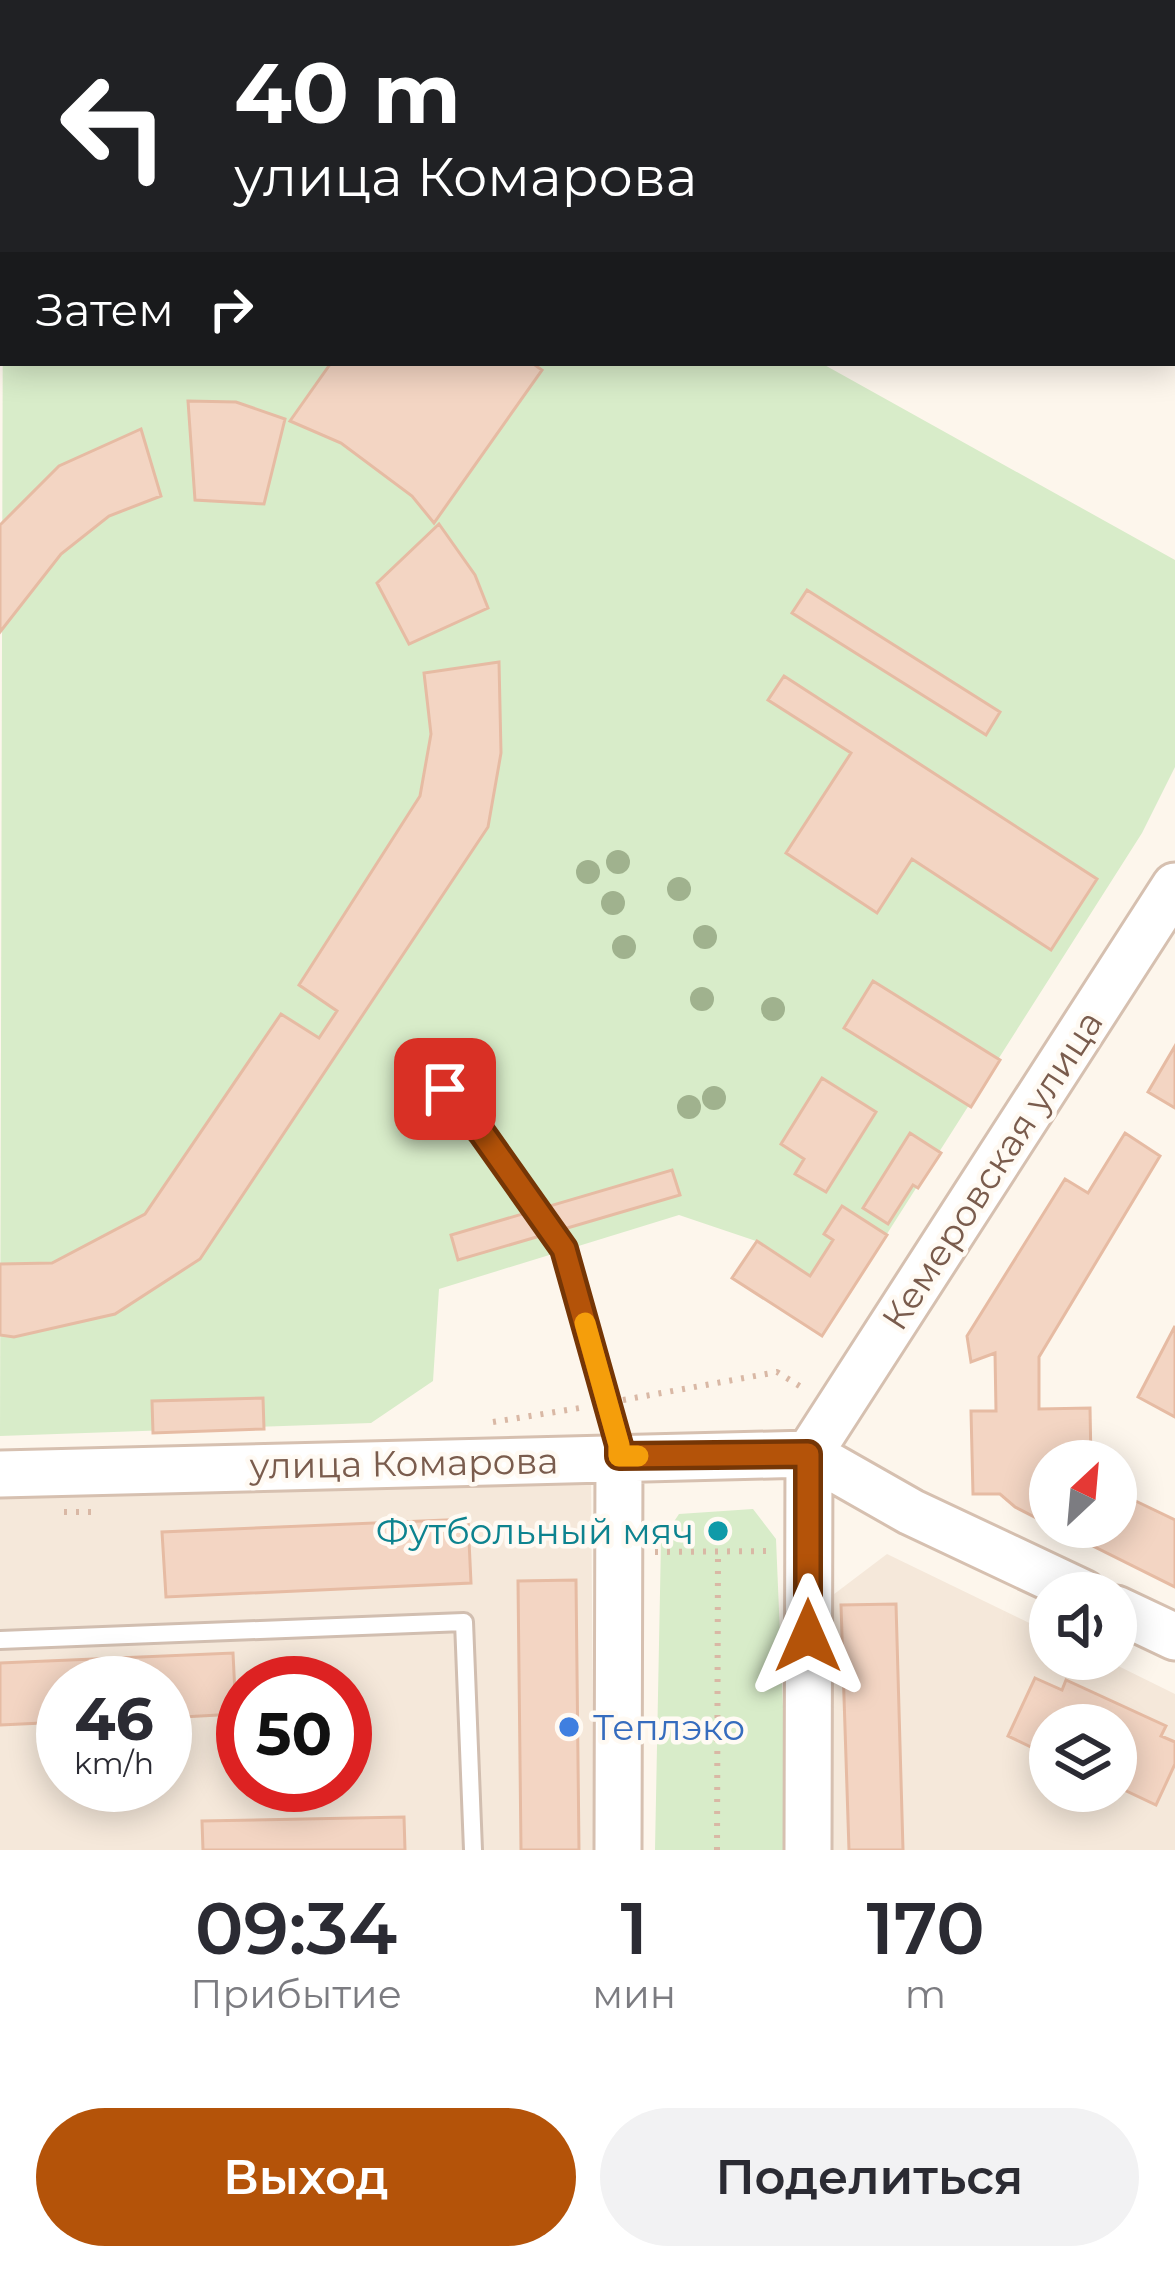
<!DOCTYPE html>
<html lang="ru">
<head>
<meta charset="utf-8">
<style>
	:root { --surface:#fff; --page:#f2f2f3; --text:#2b2b33; --muted:#7c7c81; --accent:#b45309 }
	body { margin:0; font-family:Montserrat,sans-serif; background:var(--page); color:var(--text); height:100vh; display:flex; flex-direction:column; font-size:45px; white-space:nowrap }
	* { box-sizing:border-box; margin:0 }
	p { font-size:39px; color:var(--muted) }
	.icon { flex:none; width:66px; height:66px; fill:none; stroke:currentColor; stroke-width:2; stroke-linecap:round; stroke-linejoin:round }
	.map { position:relative; height:1850px; overflow:hidden }
	.side { display:flex; flex-direction:column; background:var(--surface); flex:1 }
	.side>* { flex:none }
	.guide { position:absolute; left:0px; top:0px; width:1176px; height:366px; box-shadow:0 6px 30px #0003; background:#202124; color:#fff; overflow:hidden }
	.needle { width:78px; rotate:26deg }
	.fabs { position:absolute; left:1029px; top:1440px; display:grid; gap:24px }
	.fabs a { display:grid; place-items:center; width:108px; height:108px; border-radius:50%; background:var(--surface); box-shadow:0 6px 30px #0003; font-size:60px }
	.speed { position:absolute; left:36px; top:1656px; display:flex; gap:24px; font-size:60px; font-weight:700; text-align:center }
	.speed>* { display:grid; place-content:center; width:156px; height:156px; border-radius:50%; background:var(--surface); box-shadow:0 6px 30px #0003; line-height:1 }
	.speed small { font-size:30px; font-weight:400 }
	.speed .limit { border:18px solid #d22; background:#fff; color:#111 }
	.pin { position:absolute; display:grid; place-items:center; width:102px; height:102px; color:#fff; margin:-51px; border-radius:24px; box-shadow:0 6px 18px #0006 }
	.me { position:absolute; width:132px; margin:-66px; rotate:0deg; stroke-linejoin:round; filter:drop-shadow(0 0 9px #0008) }
	.turn { display:flex; align-items:center; gap:42px; height:252px; padding:0 36px; font-size:54px }
	.turn .icon { width:156px; height:156px; stroke-width:2.5 }
	.turn b { display:block; font-size:84px; line-height:102px }
	.then { display:flex; align-items:center; height:114px; padding:0 36px; background:#0003; gap:24px; font-size:45px }
	.eta { display:flex; justify-content:space-evenly; align-items:center; height:204px; text-align:center }
	.eta b { font-size:72px; font-weight:600; line-height:84px }
	.cta { display:flex; gap:24px; margin-top:auto; padding:24px 36px }
	.cta a { flex:1; height:138px; border-radius:72px; background:var(--accent); color:#fff; font-size:48px; font-weight:600; line-height:138px; text-align:center }
	.cta a+a { background:var(--page); color:var(--text) }
	.map>svg:first-child { display:block }
</style>
</head>
<body>
<div class="map">
<svg width="1175" height="1850" viewBox="0 0 1175 1850">
	<rect width="100%" height="100%" fill="#fdf6ec"/>
	<path fill="#f5e8da" fill-rule="evenodd" d="M 591,1476 L 594,1850 L 0,1850 L 0,1492 ZM 63,1683 L 165,1683 L 165,1785 L 63,1785 ZM 243,1683 L 345,1683 L 345,1785 L 243,1785 Z
		M 887,1554 L 1050,1633 L 1050,1659 L 1104,1659 L 1175,1694 L 1175,1850 L 819,1850 L 817,1607 ZM 1050,1725 L 1116,1725 L 1116,1791 L 1050,1791 Z"/>
	<path fill="#d8ecc9" d="M 0,0 L 1175,0 L 1175,264 L 1173,3 L 3,3 L 3,61 Z
		M 3,249 L 3,363 L 821,363 L 1175,560 L 1175,767 L 1142,833 L 822,1336 L 732,1278 L 756,1241 L 679,1215 L 439,1289 L 433,1381 L 371,1423 L 0,1436 Z
		M 753,1509 L 776,1539 L 789,1850 L 655,1850 L 661,1541 L 679,1514 Z"/>
	<path fill="#f3d5c3" stroke="#e6bba3" stroke-width="3" d="M 331,363 L 532,363 L 542,370 L 434,523 L 412,496 L 341,443 L 290,421 Z
		M 188,401 L 236,402 L 285,419 L 264,504 L 195,500 Z
		M 141,429 L 161,496 L 109,516 L 61,554 L 0,632 L 0,525 L 59,466 Z
		M 439,524 L 475,575 L 488,608 L 409,644 L 377,583 Z
		M 807,590 L 1000,712 L 986,735 L 792,613 Z
		M 499,662 L 501,753 L 488,827 L 200,1259 L 115,1314 L 14,1337 L 0,1335 L 0,1264 L 52,1263 L 145,1214 L 281,1014 L 319,1038 L 337,1011 L 299,985 L 420,796 L 431,734 L 424,673 Z
		M 784,676 L 1097,879 L 1051,950 L 912,859 L 877,913 L 786,853 L 851,753 L 768,700 Z
		M 873,981 L 1000,1060 L 971,1107 L 844,1028 Z
		M 1175,1046 L 1175,1108 L 1148,1092 Z
		M 822,1078 L 876,1112 L 826,1192 L 795,1174 L 804,1159 L 781,1144 Z
		M 910,1133 L 941,1153 L 918,1188 L 913,1185 L 888,1224 L 863,1208 Z
		M 1125,1133 L 1160,1156 L 1039,1357 L 1039,1409 L 1090,1408 L 1091,1461 L 1050,1461 L 1050,1525 L 1015,1507 L 1000,1494 L 973,1494 L 971,1411 L 996,1411 L 995,1353 L 971,1362 L 967,1336 L 1065,1179 L 1088,1193 Z
		M 672,1170 L 680,1195 L 458,1260 L 451,1235 Z
		M 842,1206 L 887,1235 L 822,1336 L 732,1278 L 757,1241 L 810,1276 L 833,1240 L 824,1234 Z
		M 1175,1326 L 1175,1417 L 1138,1397 Z
		M 263,1398 L 264,1429 L 153,1433 L 152,1401 Z
		M 1121,1494 L 1175,1520 L 1175,1587 L 1095,1547 L 1104,1527 L 1116,1527 L 1116,1503 Z
		M 468,1519 L 471,1583 L 166,1597 L 162,1532 Z
		M 1055,1527 L 1104,1527 L 1095,1547 Z
		M 576,1580 L 579,1850 L 521,1850 L 518,1581 Z
		M 896,1604 L 903,1850 L 849,1850 L 841,1605 Z
		M 233,1653 L 236,1714 L 165,1718 L 165,1683 L 63,1683 L 63,1722 L 0,1725 L 0,1663 Z
		M 1035,1678 L 1062,1690 L 1066,1680 L 1166,1726 L 1161,1736 L 1175,1742 L 1175,1764 L 1156,1805 L 1116,1786 L 1116,1725 L 1050,1725 L 1050,1756 L 1008,1736 Z
		M 404,1817 L 405,1850 L 203,1850 L 202,1821 Z"/>
	<g fill="none" stroke-linecap="round" stroke-linejoin="round">
		<g stroke="#d1beb0" stroke-width="22">
			<path id="lane" d="M 444,1089 L 482,1134 L 564,1249 L 619,1456
				M 0,1640 L 464,1622 L 473,1850"/>
		</g>
		<g stroke="#d1beb0" stroke-width="39">
			<path id="street" d="M 502,3 L 509,0"/>
		</g>
		<g stroke="#d6c0b0" stroke-width="51">
			<path id="secondary" d="M 809,1454 L 1175,886
				M 809,1454 L 911,1512 L 1083,1593
				M 0,1474 L 809,1454
				M 1116,1609 L 1175,1637
				M 618,1850 L 619,1456
				M 808,1850 L 809,1454"/>
		</g>
		<path stroke="#d9b8a5" stroke-width="6" stroke-dasharray="3 9" stroke-linecap="butt" d="M 623,1400 L 777,1372 L 806,1390
			M 493,1422 L 586,1407
			M 64,1512 L 99,1512
			M 655,1552 L 773,1551
			M 717,1850 L 718,1551"/>
		<use href="#lane" stroke="#fff" stroke-width="16"/>
		<use href="#street" stroke="#fff" stroke-width="33"/>
		<use href="#secondary" stroke="#fff" stroke-width="45"/>
	</g>
	<g fill="#a0b28e">
		<circle cx="618" cy="862" r="12"/>
		<circle cx="588" cy="872" r="12"/>
		<circle cx="679" cy="889" r="12"/>
		<circle cx="613" cy="903" r="12"/>
		<circle cx="705" cy="937" r="12"/>
		<circle cx="624" cy="947" r="12"/>
		<circle cx="702" cy="999" r="12"/>
		<circle cx="773" cy="1009" r="12"/>
		<circle cx="714" cy="1098" r="12"/>
		<circle cx="689" cy="1107" r="12"/>
	</g>
	<g fill="none" stroke-linecap="round" stroke-linejoin="round">
		<g stroke="#753606" stroke-width="30">
			<path id="route" d="M 445,1089 L 482,1133 L 564,1249 L 619,1445 L 619,1456 L 808,1454 L 808,1636"/>
		</g>
		<use href="#route" stroke="#b45309" stroke-width="21"/>
		<path stroke="#f59e0b" stroke-width="21" d="M 585,1323 L 619,1445 L 619,1456 L 638,1456"/>
	</g>
	<circle fill="#0f9aa8" stroke="#fffaf3" stroke-width="4.5" cx="718" cy="1531" r="12"/>
	<circle fill="#3f7fe0" stroke="#fffaf3" stroke-width="4.5" cx="569" cy="1727" r="12"/>
	<g text-anchor="middle" stroke-width="9" stroke-linejoin="round" paint-order="stroke">
		<g font-size="36" fill="#7a5c4d" stroke="#fffaf3">
			<text transform="translate(992 1170) rotate(-57)" y="13">Кемеровская улица</text>
			<text transform="translate(404 1463) rotate(-1)" y="13">улица Комарова</text>
		</g>
		<g font-size="36" fill="#0d838f" stroke="#fffaf3" text-anchor="end">
			<text x="694" y="1544">Футбольный мяч</text>
		</g>
		<g font-size="36" fill="#366cbe" stroke="#fffaf3" text-anchor="start">
			<text x="593" y="1740">Теплэко</text>
		</g>
	</g>
</svg>
<div class="fabs">
<a><svg class="needle" viewBox="-14 -14 28 28"><path d="M0-13l5 13h-10z" fill="#e53935"/><path d="M0 13l5-13h-10z" fill="#7c7c81"/></svg></a>
<a><svg class="icon" aria-label="sound" viewBox="0 0 24 24"><path d="M4 9h4l5-4v14l-5-4H4zM17 9q2 3 0 6"/></svg></a>
<a><svg class="icon" aria-label="layers" viewBox="0 0 24 24"><path d="M12 4l9 5-9 5-9-5zM3 14l9 5 9-5"/></svg></a>
</div>
<div class="speed"><div>46<small>km/h</small></div><div class="limit">50</div></div>
<div class="pin" style="left:445px;top:1089px;background:#d93025"><svg class="icon" aria-label="arrive" viewBox="0 0 24 24"><path d="M6 21V4h12l-3 4 3 4H6"/></svg></div>
<svg class="me" style="left:808px;top:1636px" viewBox="-20 -20 40 40"><path d="M0-17L14 15 0 8-14 15z" fill="#b45309" stroke="#fff" stroke-width="4"/></svg>
<div class="guide">
<div class="turn"><svg class="icon" aria-label="left" viewBox="0 0 24 24"><path d="M17 20v-9H6M10 6l-5 5 5 5"/></svg><div><b>40 m</b>улица Комарова</div></div>
<div class="then">Затем<svg class="icon" aria-label="right" viewBox="0 0 24 24"><path d="M7 20v-9h11M14 6l5 5-5 5"/></svg></div>
</div>
</div>
<section class="side">
<div class="eta">
<div><b>09:34</b><p>Прибытие</p></div>
<div><b>1</b><p>мин</p></div>
<div><b>170</b><p>m</p></div>
</div>
<div class="cta"><a>Выход</a><a>Поделиться</a></div>
</section>
</body>
</html>
